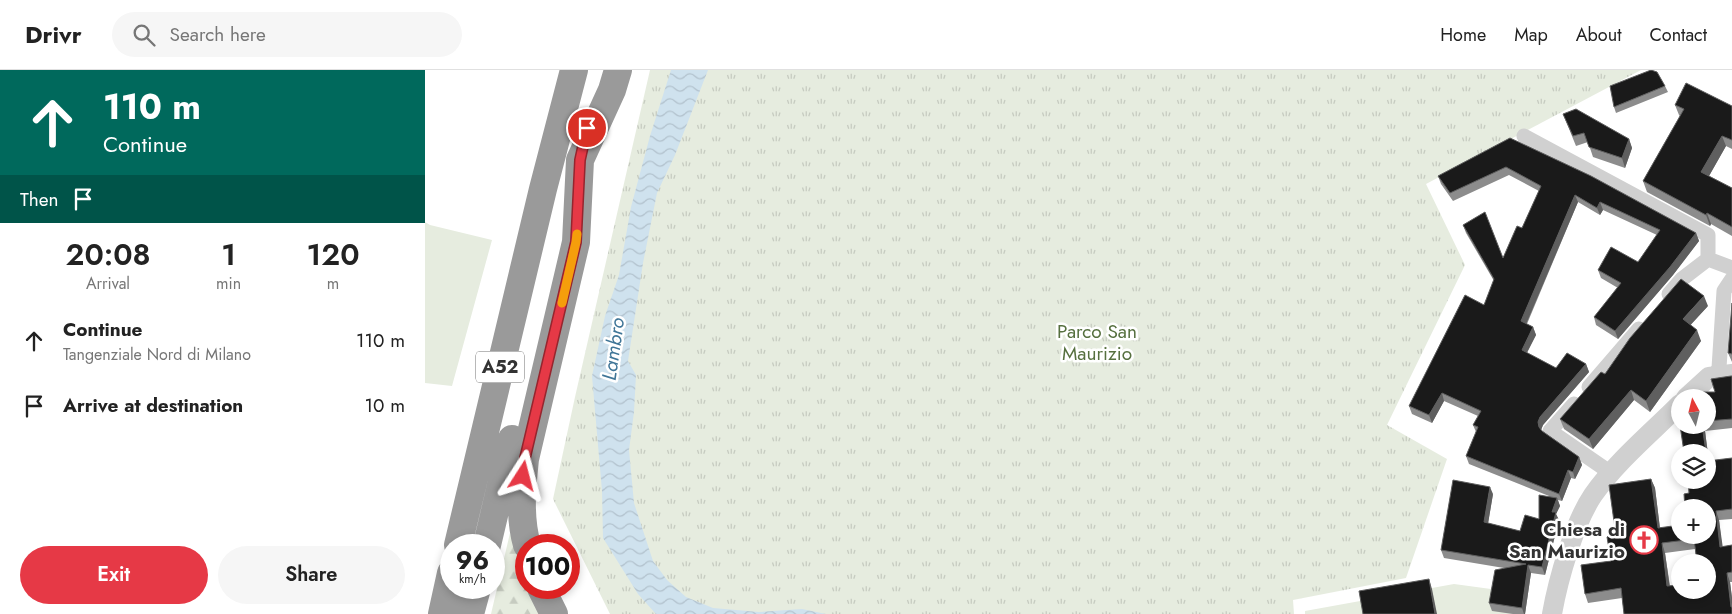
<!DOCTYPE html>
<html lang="en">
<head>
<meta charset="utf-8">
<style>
	:root { --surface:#fff; --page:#f6f6f6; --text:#222; --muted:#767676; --line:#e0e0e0; --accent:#e63946 }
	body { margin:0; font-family:Jost,sans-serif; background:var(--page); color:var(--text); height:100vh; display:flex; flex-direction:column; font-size:19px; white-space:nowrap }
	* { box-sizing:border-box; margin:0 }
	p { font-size:16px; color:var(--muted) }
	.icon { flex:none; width:28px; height:28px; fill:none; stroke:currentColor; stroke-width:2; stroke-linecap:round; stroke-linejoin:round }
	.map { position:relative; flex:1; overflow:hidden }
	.side { display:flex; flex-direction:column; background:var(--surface); width:425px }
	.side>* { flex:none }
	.banner { background:#00695c; color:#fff; overflow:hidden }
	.needle { width:32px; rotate:353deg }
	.controls { position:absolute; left:1246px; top:319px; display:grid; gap:10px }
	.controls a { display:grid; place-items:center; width:45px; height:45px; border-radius:50%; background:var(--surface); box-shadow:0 2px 8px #0003; font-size:25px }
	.speed { position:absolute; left:15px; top:464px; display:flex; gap:10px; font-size:25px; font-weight:700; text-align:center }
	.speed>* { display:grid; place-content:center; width:65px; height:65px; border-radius:50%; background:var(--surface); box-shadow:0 2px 8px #0003; line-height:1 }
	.speed small { font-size:12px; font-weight:400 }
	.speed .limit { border:8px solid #d22; background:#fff; color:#111 }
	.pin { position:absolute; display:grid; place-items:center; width:42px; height:42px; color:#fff; margin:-21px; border:2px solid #fff; border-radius:50%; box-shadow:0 1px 5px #0007 }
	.me { position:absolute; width:55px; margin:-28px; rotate:9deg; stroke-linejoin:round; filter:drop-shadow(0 0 4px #0008) }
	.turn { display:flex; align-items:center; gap:18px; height:105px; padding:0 20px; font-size:22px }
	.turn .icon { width:65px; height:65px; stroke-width:2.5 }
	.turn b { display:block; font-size:35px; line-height:42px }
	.then { display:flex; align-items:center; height:48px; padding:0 20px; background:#0003; gap:10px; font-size:19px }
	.eta { display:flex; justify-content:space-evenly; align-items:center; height:85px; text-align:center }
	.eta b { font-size:30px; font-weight:600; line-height:35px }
	.button { display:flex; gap:10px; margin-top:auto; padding:10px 20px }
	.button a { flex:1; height:58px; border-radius:30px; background:var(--accent); color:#fff; font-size:20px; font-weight:600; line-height:58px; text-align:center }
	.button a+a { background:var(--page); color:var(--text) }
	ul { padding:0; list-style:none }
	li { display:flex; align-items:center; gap:15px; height:65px; padding:0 20px }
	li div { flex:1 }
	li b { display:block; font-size:19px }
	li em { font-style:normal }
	header { display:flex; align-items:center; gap:30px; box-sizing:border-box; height:70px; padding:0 25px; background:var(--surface); border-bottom:1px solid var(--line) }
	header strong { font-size:24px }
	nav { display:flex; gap:28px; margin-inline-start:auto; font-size:18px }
	.search { width:350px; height:45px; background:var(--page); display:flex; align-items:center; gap:12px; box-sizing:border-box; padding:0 18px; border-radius:28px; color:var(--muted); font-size:19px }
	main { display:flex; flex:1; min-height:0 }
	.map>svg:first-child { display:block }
</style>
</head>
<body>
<header>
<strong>Drivr</strong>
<div class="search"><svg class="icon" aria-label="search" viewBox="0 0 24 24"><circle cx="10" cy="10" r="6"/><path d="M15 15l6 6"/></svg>Search here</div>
<nav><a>Home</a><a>Map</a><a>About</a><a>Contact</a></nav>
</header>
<main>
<section class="side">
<div class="banner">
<div class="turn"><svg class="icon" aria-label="ahead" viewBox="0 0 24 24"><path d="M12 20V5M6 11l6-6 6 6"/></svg><div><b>110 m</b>Continue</div></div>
<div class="then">Then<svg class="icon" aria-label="arrive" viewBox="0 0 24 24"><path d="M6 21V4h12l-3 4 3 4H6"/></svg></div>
</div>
<div class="eta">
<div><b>20:08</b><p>Arrival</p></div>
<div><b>1</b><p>min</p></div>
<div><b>120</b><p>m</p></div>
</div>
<ul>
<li><svg class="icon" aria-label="ahead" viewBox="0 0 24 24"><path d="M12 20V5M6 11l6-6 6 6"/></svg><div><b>Continue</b><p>Tangenziale Nord di Milano</p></div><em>110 m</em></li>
<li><svg class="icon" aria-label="arrive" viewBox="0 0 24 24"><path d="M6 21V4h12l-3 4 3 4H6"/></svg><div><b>Arrive at destination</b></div><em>10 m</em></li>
</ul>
<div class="button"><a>Exit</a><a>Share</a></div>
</section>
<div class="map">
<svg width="1307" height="544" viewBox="0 0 1307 544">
	<defs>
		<pattern id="forest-firs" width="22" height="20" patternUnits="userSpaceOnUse" patternTransform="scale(1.25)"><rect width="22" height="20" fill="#e6ecdf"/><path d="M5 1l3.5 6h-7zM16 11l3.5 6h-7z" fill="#c6cbc0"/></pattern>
		<pattern id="park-tufts" width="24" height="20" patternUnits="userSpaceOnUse" patternTransform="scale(1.25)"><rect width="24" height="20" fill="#e6ecdf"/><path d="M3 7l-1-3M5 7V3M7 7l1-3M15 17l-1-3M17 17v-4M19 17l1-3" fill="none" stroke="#c6cbc0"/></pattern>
		<pattern id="water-waves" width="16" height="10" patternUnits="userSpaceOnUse" patternTransform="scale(1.25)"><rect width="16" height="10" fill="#cfe2ee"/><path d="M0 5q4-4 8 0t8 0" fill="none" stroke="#b2c2cd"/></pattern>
	</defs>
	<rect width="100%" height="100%" fill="#fff"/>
	<path fill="#e6ecdf" d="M 0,152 L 5,155 L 67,170 L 27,316 L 0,313 Z
		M 1029,514 L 1102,524 L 1100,544 L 880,544 L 880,541 Z"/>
	<path fill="url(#forest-firs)" d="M 85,463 L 101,507 L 101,518 L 106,518 L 117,544 L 66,544 Z"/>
	<path fill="url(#park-tufts)" d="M 225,0 L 1216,0 L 1001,114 L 1040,195 L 962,355 L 1022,389 L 981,508 L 868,530 L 869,544 L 185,544 L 128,429 L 150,327 Z"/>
	<path fill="url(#water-waves)" d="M 246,0 L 283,0 L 250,85 L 232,123 L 218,193 L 203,291 L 211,305 L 209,342 L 204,380 L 209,433 L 228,491 L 242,510 L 261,527 L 288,538 L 334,542 L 377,539 L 401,544 L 231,544 L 213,524 L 178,468 L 177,421 L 167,306 L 180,246 L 194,205 L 206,137 L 225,66 Z"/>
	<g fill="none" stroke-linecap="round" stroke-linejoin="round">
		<path stroke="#d0d0d0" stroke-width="15" d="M 1099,66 L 1283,165 L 1283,189 L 1307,198
			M 1244,224 L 1257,209 L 1283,189
			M 1290,305 L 1294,298 L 1299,221 L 1307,209
			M 1164,317 L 1214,259
			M 1149,334 L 1125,361 L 1186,403"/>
		<path stroke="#d0d0d0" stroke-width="20" d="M 1261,328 L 1284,307 L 1307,304
			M 1127,544 C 1133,510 1149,453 1168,425 C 1192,391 1226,363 1255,334"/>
		<path stroke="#9a9a9a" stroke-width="28" d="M 33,475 L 118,119 L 149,0
			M 62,475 L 87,369
			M 102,475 C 94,447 97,417 100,389 L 151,172 L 155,90 L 187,20 L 193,0
			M 116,518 L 129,544
			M 17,544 L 26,503
			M 45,544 L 52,518"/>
	</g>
	<path fill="#8c8c8c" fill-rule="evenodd" d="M 1240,16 L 1243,22 L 1191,43 L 1189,37 Z
		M 1250,35 L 1307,36 L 1307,79 L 1301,76 L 1284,106 L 1307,118 L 1307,166 L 1286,154 L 1285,156 L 1222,122 L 1218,111 L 1255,46 L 1254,45 Z
		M 1138,44 L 1204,69 L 1207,78 L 1200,98 L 1168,87 L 1163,72 L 1151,76 Z
		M 1085,68 L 1271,163 L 1274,171 L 1248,205 L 1193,269 L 1171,255 L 1169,247 L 1193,218 L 1176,208 L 1173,200 L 1213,192 L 1232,165 L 1178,140 L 1175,145 L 1153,132 L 1102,254 L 1108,257 L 1111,265 L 1102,283 L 1131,298 L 1161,294 L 1164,302 L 1118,355 L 1116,360 L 1154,387 L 1157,395 L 1150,409 L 1146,408 L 1137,431 L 1133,430 L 1135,436 L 1131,444 L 1134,450 L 1120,505 L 1106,503 L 1100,544 L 1088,544 L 1067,541 L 1064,533 L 1079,498 L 1019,488 L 1016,480 L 1068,424 L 1063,453 L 1095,461 L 1114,449 L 1124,426 L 1044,394 L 1041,386 L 1051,362 L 1048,355 L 1053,346 L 1019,331 L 1007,353 L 987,344 L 984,336 L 1059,235 L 1069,211 L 1041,163 L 1038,155 L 1078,188 L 1097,158 L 1114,121 L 1084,105 L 1028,131 L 1016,114 L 1013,106 Z
		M 1283,236 L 1265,255 L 1276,271 L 1225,342 L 1209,330 L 1168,379 L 1139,359 L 1135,349 L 1180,304 Z
		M 1303,283 L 1307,284 L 1307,292 Z
		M 1306,306 L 1307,306 L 1307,358 L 1280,361 L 1284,391 L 1307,388 L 1307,449 L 1294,450 L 1297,477 L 1307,475 L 1307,512 L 1305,512 L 1307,528 L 1307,544 L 1199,544 L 1197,528 L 1163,533 L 1160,524 L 1156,495 L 1186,491 L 1182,467 L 1190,459 L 1184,415 L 1226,409 L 1230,418 L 1235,458 L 1255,455 L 1255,465 L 1282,465 L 1282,438 L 1260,438 L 1259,424 L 1264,423 L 1263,410 L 1282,410 L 1282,382 L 1259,382 L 1253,342 L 1255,341 L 1255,355 L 1282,355 L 1282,328 L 1269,328 L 1274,322 L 1290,322 L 1286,309 ZM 1270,479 L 1272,492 L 1282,492 L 1282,520 L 1255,520 L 1255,515 L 1245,516 L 1240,483 Z"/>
	<path fill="#5f5f5f" d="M 1297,66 L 1301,76 L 1280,113 L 1276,102 Z
		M 1204,69 L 1207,78 L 1200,98 L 1197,88 Z
		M 1150,125 L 1153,132 L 1099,259 L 1096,251 Z
		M 1175,132 L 1178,140 L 1175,145 L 1172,138 Z
		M 1282,143 L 1286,154 L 1285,156 L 1281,145 Z
		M 1271,163 L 1274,171 L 1248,205 L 1193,269 L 1190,261 Z
		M 1279,226 L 1283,236 L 1261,260 L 1258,249 Z
		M 1108,257 L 1111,265 L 1099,288 L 1097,280 Z
		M 1272,260 L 1276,271 L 1225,342 L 1221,331 Z
		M 1161,294 L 1164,302 L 1118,355 L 1116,360 L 1114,357 L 1113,352 L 1115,347 Z
		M 1206,320 L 1209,330 L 1168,379 L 1164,369 Z
		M 1017,323 L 1019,331 L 1007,353 L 1004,345 Z
		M 1277,355 L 1280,361 L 1285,401 L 1282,393 L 1282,382 L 1281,382 Z
		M 1154,387 L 1157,395 L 1150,409 L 1148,402 Z
		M 1143,400 L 1146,408 L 1137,431 L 1134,424 Z
		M 1226,409 L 1230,418 L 1236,467 L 1233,458 Z
		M 1065,417 L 1068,424 L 1062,460 L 1059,452 Z
		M 1132,428 L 1135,436 L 1131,444 L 1134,450 L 1120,505 L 1117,497 L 1127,442 Z
		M 1291,441 L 1294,450 L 1299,486 L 1295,477 Z
		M 1237,473 L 1240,483 L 1246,526 L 1242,516 Z
		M 1103,495 L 1106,503 L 1100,544 L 1099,544 L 1097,538 Z
		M 1302,503 L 1305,512 L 1307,528 L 1307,540 Z
		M 1004,509 L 1007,519 L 1012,544 L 1010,544 Z"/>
	<path fill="#1a1a1a" stroke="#5f5f5f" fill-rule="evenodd" d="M 1226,0 L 1232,2 L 1240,16 L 1189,37 L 1185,16 Z
		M 1261,13 L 1307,36 L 1307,70 L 1297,66 L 1276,102 L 1307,118 L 1307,157 L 1282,143 L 1281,145 L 1218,111 L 1259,39 L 1250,35 Z
		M 1151,39 L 1204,69 L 1197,88 L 1164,77 L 1159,63 L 1148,66 L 1138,44 Z
		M 1085,68 L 1166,106 L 1271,163 L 1245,197 L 1190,261 L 1169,247 L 1196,213 L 1173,200 L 1186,177 L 1213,192 L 1235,160 L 1175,132 L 1172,138 L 1150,125 L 1096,251 L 1108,257 L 1097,280 L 1131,298 L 1142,283 L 1161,294 L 1115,347 L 1113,352 L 1114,357 L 1117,361 L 1154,387 L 1148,402 L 1143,400 L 1134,424 L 1041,386 L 1053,357 L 1048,355 L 1056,341 L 1017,323 L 1004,345 L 984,336 L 1040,225 L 1059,235 L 1069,209 L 1038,155 L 1060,142 L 1078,188 L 1092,156 L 1097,158 L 1116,116 L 1081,97 L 1025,123 L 1013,106 Z
		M 1256,209 L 1279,226 L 1258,249 L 1272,260 L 1221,331 L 1206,320 L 1164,369 L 1135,349 L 1176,302 L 1180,304 L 1205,268 Z
		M 1307,233 L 1307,284 L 1303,283 Z
		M 1306,306 L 1307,306 L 1307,349 L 1282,351 L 1282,328 L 1269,328 L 1274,322 L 1290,322 L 1286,309 Z
		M 1255,341 L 1255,355 L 1277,355 L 1281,382 L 1259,382 L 1253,342 Z
		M 1307,388 L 1307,439 L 1291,441 L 1295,477 L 1307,475 L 1307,502 L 1302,503 L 1306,537 L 1307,537 L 1307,544 L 1199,544 L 1196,518 L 1160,524 L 1156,495 L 1186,491 L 1182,467 L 1190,459 L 1184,415 L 1226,409 L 1233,458 L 1255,455 L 1255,465 L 1282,465 L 1282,438 L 1260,438 L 1259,424 L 1264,423 L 1263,410 L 1282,410 L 1282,391 ZM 1269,469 L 1272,492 L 1282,492 L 1282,520 L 1255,520 L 1255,515 L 1242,516 L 1237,473 Z
		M 1028,410 L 1065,417 L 1059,452 L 1095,461 L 1100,445 L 1114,449 L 1114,425 L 1132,428 L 1127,442 L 1131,442 L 1117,497 L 1103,495 L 1097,538 L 1064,533 L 1070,500 L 1101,494 L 1016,480 Z
		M 1004,509 L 1010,544 L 938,544 L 934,521 Z"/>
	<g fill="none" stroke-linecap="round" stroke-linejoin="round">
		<g stroke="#96252e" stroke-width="12">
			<path id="route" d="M 98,406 L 100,388 L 151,172 L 155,90 L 162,58"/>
		</g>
		<use href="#route" stroke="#e63946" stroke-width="9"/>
		<path stroke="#f59e0b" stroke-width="9" d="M 137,233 L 151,172 L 152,164"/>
	</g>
	<defs>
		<g id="church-ring" transform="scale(1.4375)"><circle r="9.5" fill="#fff" stroke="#e63946" stroke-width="1.5"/><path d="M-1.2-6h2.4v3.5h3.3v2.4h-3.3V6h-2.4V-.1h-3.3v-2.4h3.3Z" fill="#e63946"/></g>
	</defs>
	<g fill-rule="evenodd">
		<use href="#church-ring" x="1219" y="470"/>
	</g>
	<g text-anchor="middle" stroke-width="5" stroke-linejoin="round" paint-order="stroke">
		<rect fill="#fff" stroke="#707070" stroke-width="1" x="51" y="281.5" width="48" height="31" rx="4"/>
		<g font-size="18" font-weight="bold" fill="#333">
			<text x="75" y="303">A52</text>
		</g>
		<g font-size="19" fill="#56703f" stroke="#fff">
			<text x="672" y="268">Parco San<tspan x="672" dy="22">Maurizio</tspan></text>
		</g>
		<g font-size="19" font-weight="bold" fill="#333" stroke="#fff" text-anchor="end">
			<text x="1200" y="466">Chiesa di<tspan x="1200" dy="22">San Maurizio</tspan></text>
		</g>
		<g font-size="20" font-style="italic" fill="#3f7597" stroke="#fff">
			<text transform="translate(188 279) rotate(-82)" y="7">Lambro</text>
		</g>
	</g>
</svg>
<div class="controls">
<a><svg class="needle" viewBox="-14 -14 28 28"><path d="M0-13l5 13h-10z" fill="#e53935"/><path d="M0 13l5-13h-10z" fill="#767676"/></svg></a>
<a><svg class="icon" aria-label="layers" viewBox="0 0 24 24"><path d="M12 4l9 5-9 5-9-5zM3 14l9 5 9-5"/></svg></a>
<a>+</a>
<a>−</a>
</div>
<div class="speed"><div>96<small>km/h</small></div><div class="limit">100</div></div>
<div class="pin" style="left:162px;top:58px;background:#d93025"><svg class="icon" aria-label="arrive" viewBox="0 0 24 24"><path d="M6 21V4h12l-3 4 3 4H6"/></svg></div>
<svg class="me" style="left:98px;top:406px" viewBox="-20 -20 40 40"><path d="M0-17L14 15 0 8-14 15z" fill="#e63946" stroke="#fff" stroke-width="4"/></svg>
</div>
</main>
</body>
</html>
